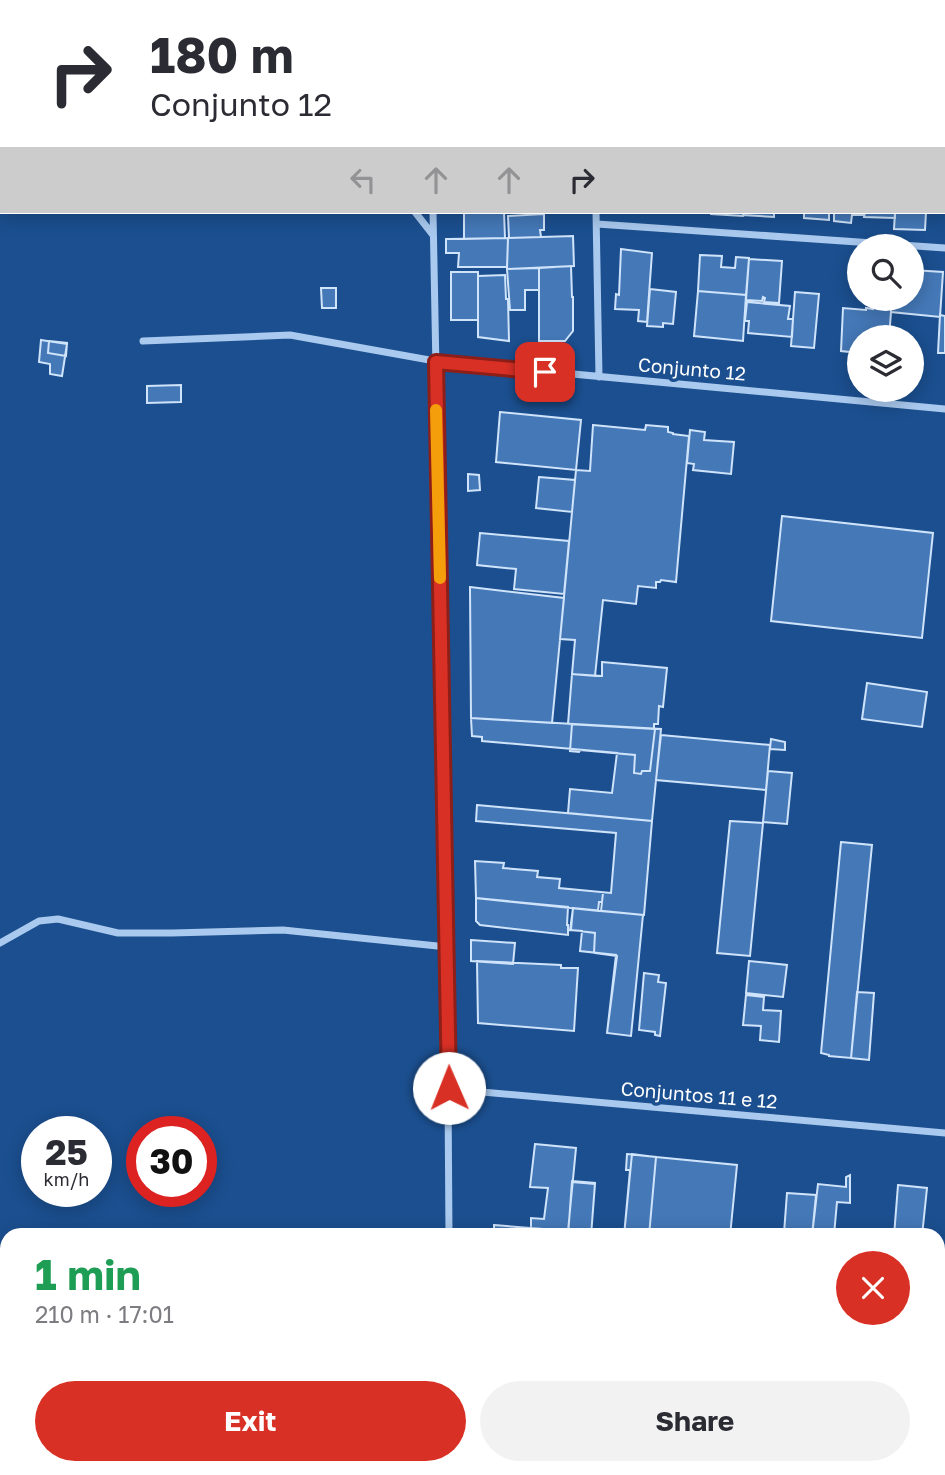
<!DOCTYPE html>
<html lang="en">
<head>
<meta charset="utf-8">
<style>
	:root { --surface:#fff; --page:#f2f2f3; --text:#2b2b33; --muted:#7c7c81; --accent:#d93025 }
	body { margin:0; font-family:"Golos Text",sans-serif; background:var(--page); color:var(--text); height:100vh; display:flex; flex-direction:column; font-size:26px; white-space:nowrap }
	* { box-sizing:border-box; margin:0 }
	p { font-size:23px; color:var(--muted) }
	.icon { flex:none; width:38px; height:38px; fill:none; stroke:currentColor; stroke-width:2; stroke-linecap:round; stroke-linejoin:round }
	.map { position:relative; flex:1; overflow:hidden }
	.side { position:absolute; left:0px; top:1228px; width:945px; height:247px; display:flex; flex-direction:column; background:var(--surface); border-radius:21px 21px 0 0; box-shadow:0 4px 18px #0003 }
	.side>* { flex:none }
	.guide { position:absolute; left:0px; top:0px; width:945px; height:214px; box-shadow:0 4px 18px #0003; background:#fff; color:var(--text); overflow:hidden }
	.fabs { position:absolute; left:847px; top:234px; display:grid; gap:14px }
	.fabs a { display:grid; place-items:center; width:77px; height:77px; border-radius:50%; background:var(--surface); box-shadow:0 4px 18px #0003; font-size:35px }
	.speed { position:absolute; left:21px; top:1116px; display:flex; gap:14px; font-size:35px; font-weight:700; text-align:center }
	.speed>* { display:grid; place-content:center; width:91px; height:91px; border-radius:50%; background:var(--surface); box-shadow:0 4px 18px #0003; line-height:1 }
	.speed small { font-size:18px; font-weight:400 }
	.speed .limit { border:10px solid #d22; background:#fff; color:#111 }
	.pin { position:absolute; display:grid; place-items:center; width:60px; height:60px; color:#fff; margin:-30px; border-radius:14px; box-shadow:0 4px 10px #0006 }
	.me { position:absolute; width:77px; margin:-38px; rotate:359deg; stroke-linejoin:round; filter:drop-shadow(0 0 5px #0008) }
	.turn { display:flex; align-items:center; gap:24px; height:147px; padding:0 35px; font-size:32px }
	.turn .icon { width:91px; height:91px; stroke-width:2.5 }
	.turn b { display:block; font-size:49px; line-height:60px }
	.lanes { display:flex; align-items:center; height:66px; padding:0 35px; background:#0003; justify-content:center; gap:35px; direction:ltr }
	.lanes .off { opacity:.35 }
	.round { display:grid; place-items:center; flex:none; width:74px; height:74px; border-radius:37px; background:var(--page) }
	.headline { display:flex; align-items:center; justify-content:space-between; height:119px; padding:0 35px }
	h1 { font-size:42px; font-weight:700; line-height:52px; color:#1e9e55 }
	.primary-button { display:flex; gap:14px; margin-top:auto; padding:14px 35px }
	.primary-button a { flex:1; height:80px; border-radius:42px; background:var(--accent); color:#fff; font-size:28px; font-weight:700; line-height:80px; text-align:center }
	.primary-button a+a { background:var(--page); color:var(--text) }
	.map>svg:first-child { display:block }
</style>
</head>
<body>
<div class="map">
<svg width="945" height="1475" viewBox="0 0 945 1475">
	<rect width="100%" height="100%" fill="#1b4f8f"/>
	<path fill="#4478b7" stroke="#cfe3fa" stroke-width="2" d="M 445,0 L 503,0 L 503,2 L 445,2 Z
		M 503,0 L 564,0 L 564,2 L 503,2 Z
		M 636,0 L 680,0 L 680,2 L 636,2 Z
		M 680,0 L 711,0 L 711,2 L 680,2 Z
		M 714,0 L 741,0 L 741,2 L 714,2 Z
		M 741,0 L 772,0 L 772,2 L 741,2 Z
		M 772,0 L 802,0 L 802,2 L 772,2 Z
		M 802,0 L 829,0 L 829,2 L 802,2 Z
		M 833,0 L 863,0 L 863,2 L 833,2 Z
		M 863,0 L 894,0 L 894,2 L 863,2 Z
		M 894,0 L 924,0 L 924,2 L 894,2 Z
		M 943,5 L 945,5 L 945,46 L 943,46 Z
		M 943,113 L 945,113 L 943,154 Z
		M 943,166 L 945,166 L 945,193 L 943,193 Z
		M 464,212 L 504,212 L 505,238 L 464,239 Z
		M 711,212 L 744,212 L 743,216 L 711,214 Z
		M 744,212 L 774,212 L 774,217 L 743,215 Z
		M 804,212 L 829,212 L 829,220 L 804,218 Z
		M 834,212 L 863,212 L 863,215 L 852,215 L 851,223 L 834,221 Z
		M 865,212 L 895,212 L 895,218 L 864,217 Z
		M 895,212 L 926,212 L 925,230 L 894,229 Z
		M 544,214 L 544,230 L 540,230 L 541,237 L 509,238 L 508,216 Z
		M 573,236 L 574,266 L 507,269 L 508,238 Z
		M 508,238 L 507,267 L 458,267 L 459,253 L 446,253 L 446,239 L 448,239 Z
		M 621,249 L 652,253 L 647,322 L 638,321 L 639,310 L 615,309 L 616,294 L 619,295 Z
		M 700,255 L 722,256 L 721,267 L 735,268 L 736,257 L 749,258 L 746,295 L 698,291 Z
		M 749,259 L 782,261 L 779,303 L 764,302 L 765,298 L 763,297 L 762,301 L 746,300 Z
		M 571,266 L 572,297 L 573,297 L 573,331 L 565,341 L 539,341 L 539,268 Z
		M 539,268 L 539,290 L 525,290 L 525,310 L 510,310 L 507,269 Z
		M 912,270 L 943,272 L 940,317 L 891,312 L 892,299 L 912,299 Z
		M 451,272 L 478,272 L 478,320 L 451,320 Z
		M 505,275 L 506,299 L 508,299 L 509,341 L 478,337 L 478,276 Z
		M 321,288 L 336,288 L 336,308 L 322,308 Z
		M 650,289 L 676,292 L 673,324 L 663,323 L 663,327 L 647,326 Z
		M 698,291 L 746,295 L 743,341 L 694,336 Z
		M 795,292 L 819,294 L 814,348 L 791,346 Z
		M 874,299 L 892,299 L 889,338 L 859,338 L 859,353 L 841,351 L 843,308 L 866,310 L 866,308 L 873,309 Z
		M 747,302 L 790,306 L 788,319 L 793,319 L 792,337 L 748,333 L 749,321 L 745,321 Z
		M 940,315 L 945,316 L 945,353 L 938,353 Z
		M 41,340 L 67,344 L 62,376 L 50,374 L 50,364 L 39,362 Z
		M 49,341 L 67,343 L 66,356 L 48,353 Z
		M 181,385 L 181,402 L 147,403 L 147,386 Z
		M 500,412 L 581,420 L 576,470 L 496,462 Z
		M 593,425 L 645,430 L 646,425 L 668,427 L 668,432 L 673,433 L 673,434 L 689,436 L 676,582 L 661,580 L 660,582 L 656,582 L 656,588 L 638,586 L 636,604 L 603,600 L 595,676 L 572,674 L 575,640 L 560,639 L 576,470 L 590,471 Z
		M 690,430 L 705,432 L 704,440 L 734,442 L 731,474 L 693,470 L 694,464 L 687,463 Z
		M 468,474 L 479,475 L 480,490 L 468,491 Z
		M 539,477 L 575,480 L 572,512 L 536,508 Z
		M 782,516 L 933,533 L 922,638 L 771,621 Z
		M 480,533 L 569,541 L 564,594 L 514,589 L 516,569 L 477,565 Z
		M 470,587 L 564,598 L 552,723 L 471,718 Z
		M 602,662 L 667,668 L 663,707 L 659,706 L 658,724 L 654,724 L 654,729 L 568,724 L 572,674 L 602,676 Z
		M 867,683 L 927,692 L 922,727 L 862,719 Z
		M 471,718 L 661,729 L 652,821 L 568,813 L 570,789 L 612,793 L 617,753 L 482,741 L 482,737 L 472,736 Z
		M 572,724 L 655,729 L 650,771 L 642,771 L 641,774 L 634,773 L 635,755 L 580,750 L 579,752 L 570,751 Z
		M 661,735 L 770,745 L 766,790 L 656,780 Z
		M 771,739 L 785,742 L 785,750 L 770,749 Z
		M 768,771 L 792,773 L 787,824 L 763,822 Z
		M 477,805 L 652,821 L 644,915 L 601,911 L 602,902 L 599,902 L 598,911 L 476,898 L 475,861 L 504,863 L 503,868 L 538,871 L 537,877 L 560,879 L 559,888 L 611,893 L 616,833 L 476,821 Z
		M 477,805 L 652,821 L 644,915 L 601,911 L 603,893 L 611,893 L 616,833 L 476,821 Z
		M 730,821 L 763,823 L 750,956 L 717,953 Z
		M 841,842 L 872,845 L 851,1058 L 829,1056 L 829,1055 L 821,1053 Z
		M 476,898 L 568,907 L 567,925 L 568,925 L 568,935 L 480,925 L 476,921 Z
		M 573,908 L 643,915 L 631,1036 L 607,1033 L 617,956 L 594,953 L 595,933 L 571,930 Z
		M 573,908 L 643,915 L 631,1036 L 607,1033 L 616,955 L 580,951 L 582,931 L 570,930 Z
		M 471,940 L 515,943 L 513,964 L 471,961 Z
		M 477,961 L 561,965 L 561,968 L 578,968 L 574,1031 L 478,1023 Z
		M 749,961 L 787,965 L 783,997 L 746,993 Z
		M 644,973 L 659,975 L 658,982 L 666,983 L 660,1036 L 655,1035 L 655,1032 L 639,1030 Z
		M 857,992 L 874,993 L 869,1060 L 851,1058 Z
		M 746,995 L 764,997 L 763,1010 L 781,1011 L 779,1042 L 760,1040 L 761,1026 L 743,1025 Z
		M 535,1144 L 576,1148 L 568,1231 L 531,1228 L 531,1218 L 544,1219 L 548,1188 L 530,1187 Z
		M 627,1154 L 656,1157 L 649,1236 L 624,1236 L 630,1170 L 626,1170 Z
		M 632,1154 L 656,1157 L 649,1236 L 624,1236 Z
		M 656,1157 L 737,1165 L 730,1236 L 649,1236 Z
		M 850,1175 L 850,1203 L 837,1202 L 834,1235 L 812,1236 L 818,1184 L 846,1187 L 846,1177 Z
		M 572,1181 L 595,1183 L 591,1236 L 568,1236 Z
		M 572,1182 L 595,1184 L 591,1236 L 568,1236 Z
		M 898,1185 L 927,1188 L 922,1236 L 894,1236 Z
		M 787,1193 L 816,1195 L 812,1236 L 784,1233 Z
		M 494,1225 L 568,1231 L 568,1236 L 494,1236 Z
		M 500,1468 L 562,1468 L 561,1474 Z
		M 789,1468 L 872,1468 L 872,1475 L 788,1475 Z"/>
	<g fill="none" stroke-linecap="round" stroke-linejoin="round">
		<path stroke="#a9c9ee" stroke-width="7" d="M 428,0 L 428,2
			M 593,0 L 593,2
			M 943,81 L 945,81
			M 0,167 L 2,167
			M 415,212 L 433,235
			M 433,212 L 447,947 L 449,1236
			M 596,212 L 599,377
			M 597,224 L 945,248
			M 143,341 L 290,335 L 435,361 L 945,409
			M 0,943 L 39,921 L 58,919 L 118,933 L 172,933 L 283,930 L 447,947
			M 449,1089 L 945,1133
			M 450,1468 L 450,1475"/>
	</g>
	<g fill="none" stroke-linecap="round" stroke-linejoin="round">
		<g stroke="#8d1f18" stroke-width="18">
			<path id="route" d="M 449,1088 L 436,362 L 545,372"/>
		</g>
		<use href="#route" stroke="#d93025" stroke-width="12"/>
		<path stroke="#f59e0b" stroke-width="12" d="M 436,410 L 440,578"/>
	</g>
	<g text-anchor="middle" stroke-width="7" stroke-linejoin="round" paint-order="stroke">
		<g font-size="19" fill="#fff" stroke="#1b4f8f">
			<text transform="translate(692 369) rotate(5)" y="7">Conjunto 12</text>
			<text transform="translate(699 1095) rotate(5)" y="7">Conjuntos 11 e 12</text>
		</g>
	</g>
</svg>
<div class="fabs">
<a><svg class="icon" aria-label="search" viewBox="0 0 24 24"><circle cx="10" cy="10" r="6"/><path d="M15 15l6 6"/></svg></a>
<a><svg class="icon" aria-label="layers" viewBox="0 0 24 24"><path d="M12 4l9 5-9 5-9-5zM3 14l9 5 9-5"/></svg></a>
</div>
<div class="speed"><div>25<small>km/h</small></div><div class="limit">30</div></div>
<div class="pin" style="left:545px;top:372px;background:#d93025"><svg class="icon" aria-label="arrive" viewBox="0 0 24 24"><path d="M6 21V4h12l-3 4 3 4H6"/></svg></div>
<svg class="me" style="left:449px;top:1088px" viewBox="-20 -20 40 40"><circle r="19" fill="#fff"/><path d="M0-13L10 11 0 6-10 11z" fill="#d93025"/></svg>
<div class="guide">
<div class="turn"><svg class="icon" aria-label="right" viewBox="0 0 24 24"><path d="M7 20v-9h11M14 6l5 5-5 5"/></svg><div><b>180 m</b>Conjunto 12</div></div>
<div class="lanes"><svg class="icon off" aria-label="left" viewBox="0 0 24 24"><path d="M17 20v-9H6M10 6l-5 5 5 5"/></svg><svg class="icon off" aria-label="ahead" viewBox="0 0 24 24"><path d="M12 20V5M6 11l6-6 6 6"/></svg><svg class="icon off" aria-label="ahead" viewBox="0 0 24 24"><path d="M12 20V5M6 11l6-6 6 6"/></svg><svg class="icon" aria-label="right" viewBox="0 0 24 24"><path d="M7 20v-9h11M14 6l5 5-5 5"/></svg></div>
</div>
<section class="side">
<div class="headline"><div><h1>1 min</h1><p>210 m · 17:01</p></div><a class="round" style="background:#d93025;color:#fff"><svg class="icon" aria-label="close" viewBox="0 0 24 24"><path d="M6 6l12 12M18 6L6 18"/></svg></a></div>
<div class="primary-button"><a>Exit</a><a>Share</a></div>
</section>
</div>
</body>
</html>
